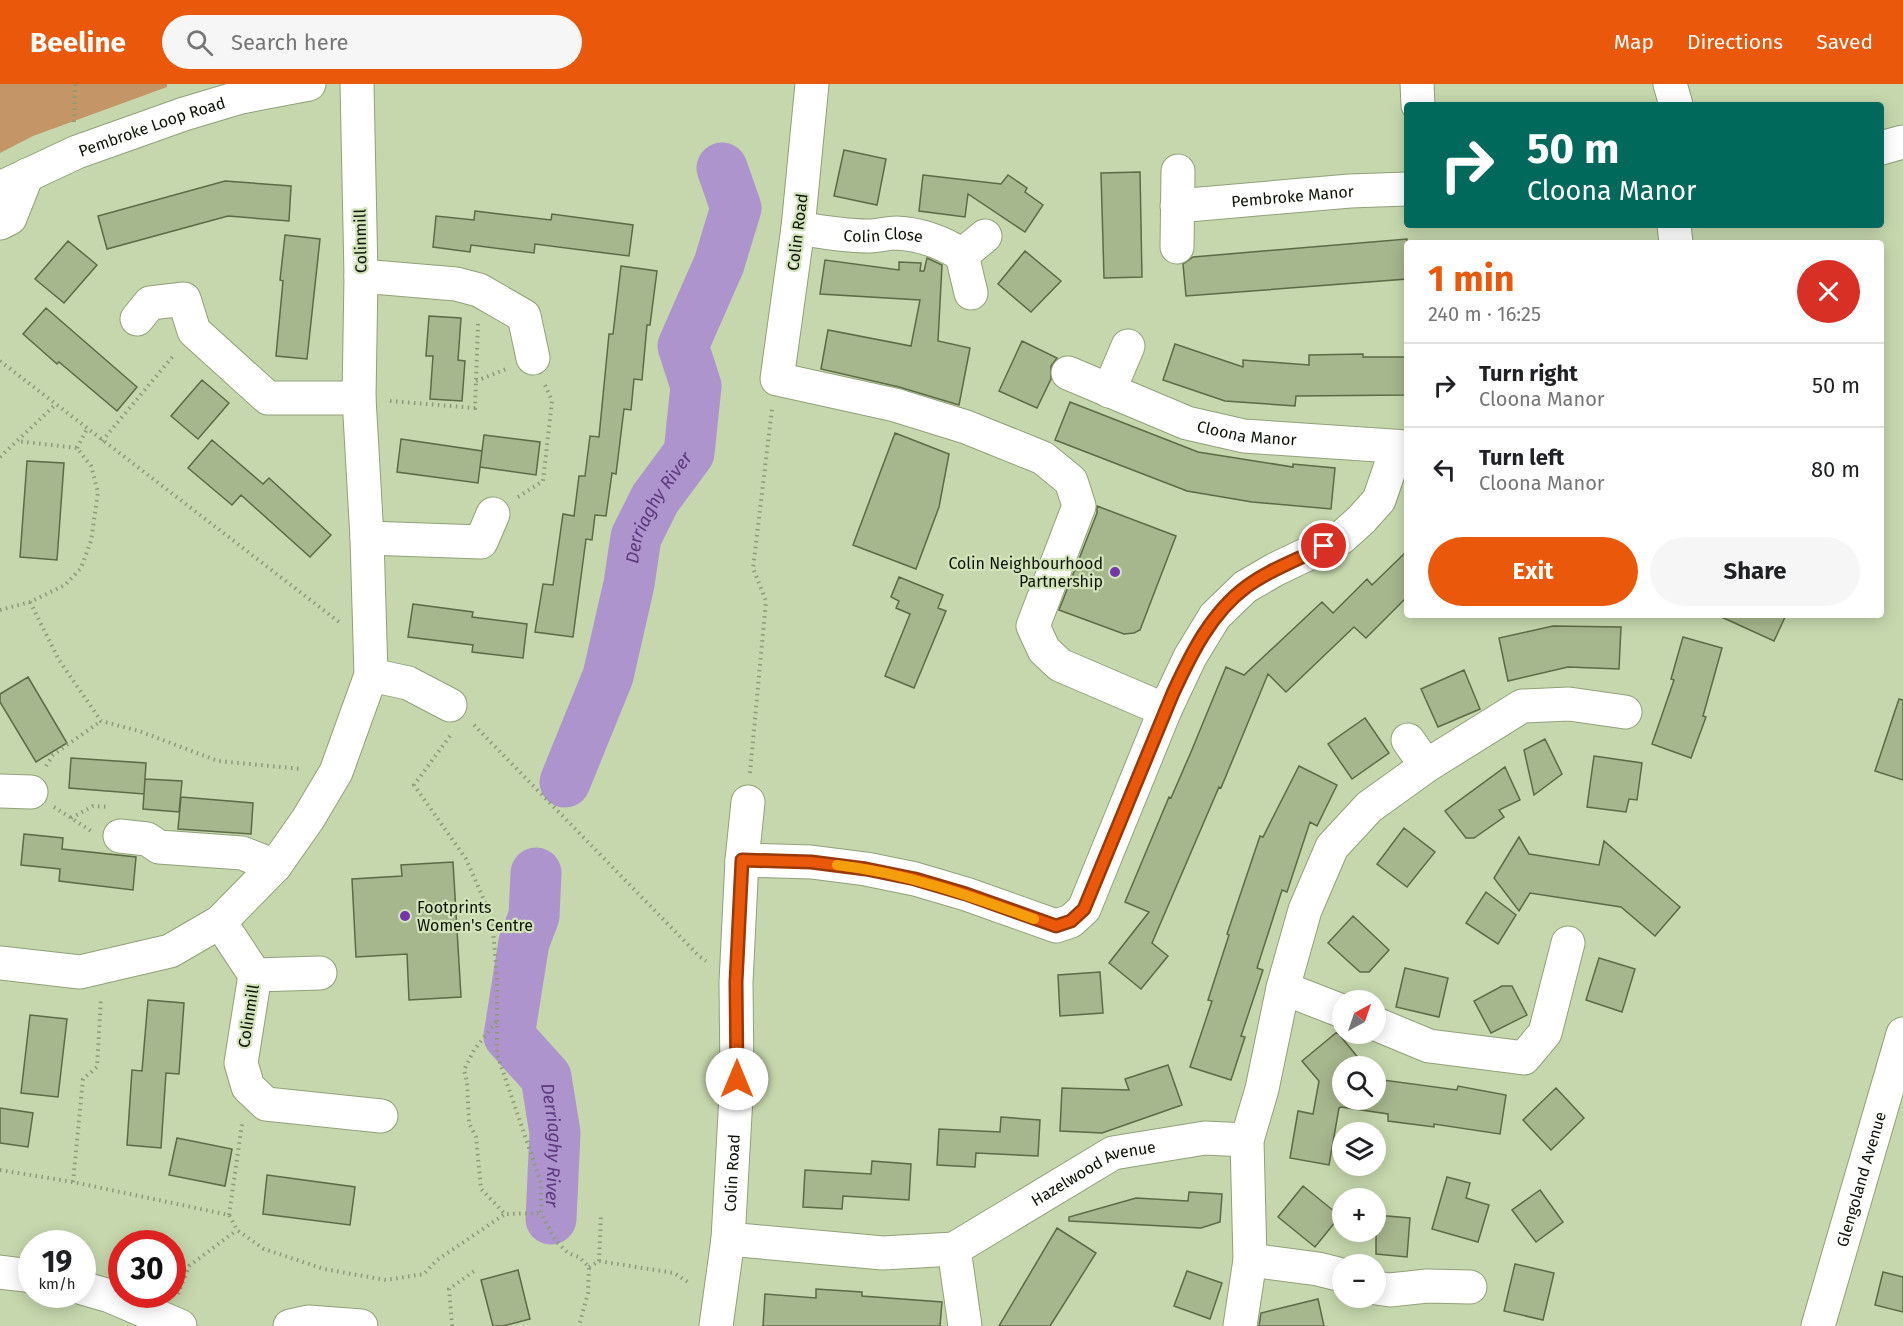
<!DOCTYPE html>
<html lang="en">
<head>
<meta charset="utf-8">
<style>
	:root { --surface:#fff; --page:#f6f6f6; --text:#202124; --muted:#757577; --line:#e0e0e0; --accent:#ea580c }
	body { margin:0; font-family:"Fira Sans",sans-serif; background:var(--page); color:var(--text); height:100vh; display:flex; flex-direction:column; font-size:22px; white-space:nowrap }
	* { box-sizing:border-box; margin:0 }
	p { font-size:20px; color:var(--muted) }
	.icon { flex:none; width:33px; height:33px; fill:none; stroke:currentColor; stroke-width:2; stroke-linecap:round; stroke-linejoin:round }
	.map { position:relative; flex:1; overflow:hidden }
	.sheet { position:absolute; left:1404px; top:156px; width:480px; height:378px; display:flex; flex-direction:column; background:var(--surface); border-radius:6px; box-shadow:0 3px 15px #0003 }
	.sheet>* { flex:none }
	.banner { position:absolute; left:1404px; top:18px; width:480px; height:126px; border-radius:6px; box-shadow:0 3px 15px #0003; background:#00695c; color:#fff; overflow:hidden }
	.needle { width:39px; rotate:40deg }
	.controls { position:absolute; left:1332px; top:906px; display:grid; gap:12px }
	.controls a { display:grid; place-items:center; width:54px; height:54px; border-radius:50%; background:var(--surface); box-shadow:0 3px 15px #0003; font-size:30px }
	.speed { position:absolute; left:18px; top:1146px; display:flex; gap:12px; font-size:30px; font-weight:700; text-align:center }
	.speed>* { display:grid; place-content:center; width:78px; height:78px; border-radius:50%; background:var(--surface); box-shadow:0 3px 15px #0003; line-height:1 }
	.speed small { font-size:15px; font-weight:400 }
	.speed .limit { border:9px solid #d22; background:#fff; color:#111 }
	.pin { position:absolute; display:grid; place-items:center; width:51px; height:51px; color:#fff; margin:-26px; border:3px solid #fff; border-radius:50%; box-shadow:0 2px 6px #0007 }
	.me { position:absolute; width:66px; margin:-33px; rotate:0deg; stroke-linejoin:round; filter:drop-shadow(0 0 4px #0008) }
	.turn { display:flex; align-items:center; gap:21px; height:126px; padding:0 24px; font-size:27px }
	.turn .icon { width:78px; height:78px; stroke-width:2.5 }
	.turn b { display:block; font-size:42px; line-height:51px }
	.round { display:grid; place-items:center; flex:none; width:63px; height:63px; border-radius:32px; background:var(--page) }
	.headline { display:flex; align-items:center; justify-content:space-between; height:102px; padding:0 24px }
	h1 { font-size:36px; font-weight:700; line-height:45px; color:var(--accent) }
	.cta { display:flex; gap:12px; margin-top:auto; padding:12px 24px }
	.cta a { flex:1; height:69px; border-radius:36px; background:var(--accent); color:#fff; font-size:24px; font-weight:700; line-height:69px; text-align:center }
	.cta a+a { background:var(--page); color:var(--text) }
	ul { padding:0; list-style:none }
	li { display:flex; align-items:center; gap:18px; height:84px; padding:0 24px; border-top:2px solid var(--line) }
	li div { flex:1 }
	li b { display:block; font-size:22px }
	li em { font-style:normal }
	header { display:flex; align-items:center; gap:36px; box-sizing:border-box; height:84px; padding:0 30px; background:var(--accent); color:#fff }
	header strong { font-size:28px }
	nav { display:flex; gap:33px; margin-inline-start:auto; font-size:21px }
	.search { width:420px; height:54px; background:var(--page); display:flex; align-items:center; gap:15px; box-sizing:border-box; padding:0 21px; border-radius:33px; color:var(--muted); font-size:22px }
	.map>svg:first-child { display:block }
</style>
</head>
<body>
<header>
<strong>Beeline</strong>
<div class="search"><svg class="icon" aria-label="search" viewBox="0 0 24 24"><circle cx="10" cy="10" r="6"/><path d="M15 15l6 6"/></svg>Search here</div>
<nav><a>Map</a><a>Directions</a><a>Saved</a></nav>
</header>
<div class="map">
<svg width="1903" height="1242" viewBox="0 0 1903 1242">
	<rect width="100%" height="100%" fill="#c6d7ad"/>
	<path fill="#c39567" d="M 0,0 L 167,0 L 167,3 L 33,52 L 0,69 Z"/>
	<g fill="none" stroke-linecap="round" stroke-linejoin="round">
		<g stroke="#ae94cd" stroke-width="51">
			<path id="s1" d="M 565,698 L 608,592 L 629,500 L 636,453 L 655,415 L 689,369 L 696,302 L 683,262 L 719,180 L 736,124 L 722,84"/>
			<path id="s2" d="M 536,789 L 534,832 L 524,858 L 509,952 L 546,993 L 555,1049 L 551,1135"/>
		</g>
	</g>
	<path fill="#a6b68d" stroke="#5c6b45" stroke-width="1.5" d="M 844,66 L 886,75 L 877,121 L 834,112 Z
		M 1140,88 L 1142,193 L 1104,194 L 1101,89 Z
		M 923,91 L 1001,100 L 1008,91 L 1027,104 L 1025,108 L 1043,121 L 1025,148 L 968,110 L 965,133 L 919,127 Z
		M 225,97 L 291,102 L 289,137 L 228,132 L 107,165 L 98,132 Z
		M 475,127 L 551,136 L 552,130 L 633,141 L 629,172 L 535,160 L 534,169 L 471,161 L 470,168 L 433,163 L 436,132 L 474,136 Z
		M 285,151 L 320,155 L 307,275 L 276,272 L 283,197 L 280,196 Z
		M 1407,155 L 1407,195 L 1186,212 L 1183,180 L 1193,173 Z
		M 68,157 L 97,181 L 64,219 L 35,195 Z
		M 1025,167 L 1061,197 L 1031,228 L 998,200 Z
		M 927,174 L 942,181 L 938,257 L 970,264 L 959,321 L 899,303 L 821,285 L 828,246 L 911,262 L 920,216 L 820,210 L 825,176 L 899,186 L 899,178 L 921,179 L 920,187 L 924,187 Z
		M 621,182 L 657,187 L 650,241 L 647,241 L 642,296 L 634,295 L 631,326 L 624,325 L 616,390 L 612,389 L 606,432 L 595,431 L 592,456 L 586,455 L 573,553 L 535,548 L 543,500 L 553,501 L 563,430 L 574,432 L 579,392 L 585,392 L 590,352 L 599,353 L 609,250 L 613,250 Z
		M 46,224 L 137,303 L 117,327 L 59,278 L 57,280 L 23,250 Z
		M 429,232 L 461,234 L 458,276 L 465,277 L 462,317 L 430,315 L 433,272 L 426,272 Z
		M 1022,257 L 1057,274 L 1051,282 L 1051,295 L 1037,324 L 999,307 Z
		M 1175,260 L 1243,283 L 1243,276 L 1309,281 L 1309,271 L 1363,270 L 1363,273 L 1407,273 L 1407,311 L 1296,312 L 1295,322 L 1225,317 L 1163,296 Z
		M 202,296 L 229,319 L 198,355 L 171,332 Z
		M 1070,318 L 1198,368 L 1293,383 L 1293,380 L 1335,384 L 1331,425 L 1252,418 L 1187,407 L 1055,356 Z
		M 895,349 L 949,370 L 939,423 L 916,485 L 853,461 Z
		M 484,351 L 540,358 L 536,391 L 480,383 Z
		M 401,355 L 482,367 L 478,399 L 397,388 Z
		M 212,356 L 263,400 L 269,394 L 331,451 L 310,473 L 241,411 L 232,421 L 188,384 Z
		M 27,377 L 64,379 L 57,476 L 20,473 Z
		M 1097,422 L 1176,452 L 1140,546 L 1134,549 L 1124,550 L 1059,526 L 1097,429 Z
		M 1407,467 L 1407,513 L 1366,554 L 1354,543 L 1286,608 L 1268,590 L 1221,704 L 1219,703 L 1152,859 L 1168,872 L 1141,905 L 1109,879 L 1149,828 L 1125,818 L 1169,713 L 1171,714 L 1191,668 L 1226,583 L 1244,591 L 1322,518 L 1333,529 L 1367,495 L 1372,501 Z
		M 899,493 L 943,511 L 938,524 L 946,527 L 914,604 L 885,592 L 910,530 L 896,524 L 899,517 L 891,513 Z
		M 413,520 L 473,528 L 472,533 L 527,540 L 523,574 L 472,568 L 473,561 L 408,553 Z
		M 1717,531 L 1786,531 L 1774,557 Z
		M 1553,542 L 1621,543 L 1619,585 L 1568,583 L 1508,597 L 1499,554 Z
		M 1683,553 L 1722,564 L 1703,632 L 1706,633 L 1691,674 L 1652,660 L 1674,596 L 1671,595 Z
		M 1464,586 L 1480,625 L 1438,643 L 1421,605 Z
		M 28,593 L 67,659 L 36,678 L 0,618 L 0,610 Z
		M 1899,615 L 1903,616 L 1903,696 L 1875,687 Z
		M 1365,634 L 1389,669 L 1352,695 L 1328,660 Z
		M 1545,655 L 1562,690 L 1534,711 L 1524,666 Z
		M 1594,672 L 1642,679 L 1637,716 L 1629,715 L 1626,728 L 1587,723 Z
		M 71,674 L 146,679 L 144,710 L 69,704 Z
		M 1299,682 L 1337,701 L 1317,742 L 1310,738 L 1287,808 L 1282,806 L 1257,884 L 1263,886 L 1241,952 L 1245,953 L 1231,996 L 1190,983 L 1212,917 L 1208,916 L 1229,851 L 1227,850 L 1260,752 L 1263,753 Z
		M 1505,683 L 1520,716 L 1499,726 L 1504,733 L 1474,754 L 1466,754 L 1445,727 Z
		M 145,695 L 182,697 L 179,728 L 143,725 Z
		M 181,713 L 253,719 L 251,750 L 178,745 Z
		M 1404,744 L 1435,768 L 1407,803 L 1377,780 Z
		M 24,750 L 63,754 L 62,765 L 136,773 L 133,806 L 59,797 L 60,785 L 21,781 Z
		M 1519,753 L 1529,770 L 1599,781 L 1604,757 L 1680,823 L 1655,852 L 1621,823 L 1530,809 L 1519,827 L 1494,794 Z
		M 453,778 L 461,913 L 409,916 L 407,870 L 356,873 L 352,795 L 402,792 L 401,781 Z
		M 1486,808 L 1516,831 L 1498,860 L 1466,839 Z
		M 1353,832 L 1389,866 L 1369,888 L 1360,888 L 1328,859 Z
		M 1599,874 L 1635,885 L 1622,928 L 1586,916 Z
		M 1405,884 L 1448,894 L 1439,933 L 1396,923 Z
		M 1100,888 L 1103,929 L 1060,932 L 1058,891 Z
		M 1502,902 L 1512,902 L 1527,931 L 1491,949 L 1474,917 Z
		M 148,916 L 184,919 L 179,990 L 166,989 L 161,1064 L 127,1061 L 132,986 L 142,987 Z
		M 30,931 L 67,935 L 58,1013 L 21,1009 Z
		M 1337,948 L 1365,982 L 1342,982 L 1342,1016 L 1376,1016 L 1376,995 L 1457,1006 L 1458,1002 L 1506,1011 L 1500,1050 L 1434,1040 L 1434,1043 L 1388,1037 L 1388,1030 L 1341,1023 L 1339,1024 L 1329,1081 L 1290,1074 L 1298,1027 L 1313,1030 L 1319,997 L 1302,977 Z
		M 1168,981 L 1182,1021 L 1102,1049 L 1060,1047 L 1062,1004 L 1129,1006 L 1125,995 Z
		M 1556,1004 L 1584,1034 L 1551,1066 L 1523,1036 Z
		M 0,1024 L 33,1029 L 28,1063 L 0,1059 Z
		M 1001,1033 L 1040,1036 L 1038,1072 L 976,1069 L 975,1083 L 937,1081 L 939,1045 L 1000,1048 Z
		M 177,1054 L 232,1065 L 225,1102 L 169,1091 Z
		M 872,1077 L 911,1080 L 909,1116 L 843,1112 L 842,1125 L 803,1123 L 805,1086 L 871,1090 Z
		M 267,1091 L 355,1103 L 350,1141 L 263,1130 Z
		M 1447,1093 L 1470,1099 L 1466,1114 L 1489,1121 L 1478,1158 L 1432,1145 Z
		M 1303,1102 L 1340,1132 L 1315,1163 L 1278,1133 Z
		M 1540,1106 L 1563,1138 L 1536,1158 L 1512,1126 Z
		M 1189,1108 L 1222,1110 L 1220,1138 L 1201,1144 L 1069,1137 L 1069,1133 L 1136,1114 L 1188,1117 Z
		M 1376,1131 L 1410,1134 L 1407,1173 L 1376,1170 Z
		M 1057,1144 L 1096,1169 L 1050,1242 L 999,1242 Z
		M 1515,1180 L 1554,1189 L 1543,1236 L 1504,1227 Z
		M 518,1186 L 530,1235 L 503,1242 L 493,1242 L 481,1196 Z
		M 1187,1187 L 1222,1199 L 1210,1235 L 1174,1222 Z
		M 1883,1188 L 1903,1193 L 1903,1228 L 1875,1221 Z
		M 816,1205 L 862,1208 L 862,1212 L 942,1218 L 940,1242 L 763,1242 L 765,1210 L 816,1214 Z
		M 1318,1215 L 1324,1242 L 1259,1242 L 1261,1229 Z"/>
	<g fill="none" stroke-linecap="round" stroke-linejoin="round">
		<g stroke="#90a078" stroke-width="35">
			<g id="minor">
				<path d="M 812,0 L 798,144 L 777,295 L 895,321 L 966,343 L 1043,374 L 1071,397 L 1079,422 L 1033,542 L 1044,566 L 1060,581 L 1165,626"/>
				<path d="M 1417,0 L 1418,21"/>
				<path d="M 1670,0 L 1676,21"/>
				<path d="M 1881,64 L 1903,58"/>
				<path id="s3" d="M 0,104 L 77,68 L 184,30 L 241,13 L 309,0"/>
				<path id="s4" d="M 1177,122 L 1350,107 L 1407,105"/>
				<path d="M 0,139 L 10,134 L 27,91"/>
				<path d="M 1674,141 L 1676,159"/>
				<path id="s5" d="M 798,144 C 821,148 845,152 868,152 C 878,152 887,149 896,149 C 921,150 942,158 962,171 L 985,152"/>
				<path d="M 1177,163 L 1178,87"/>
				<path d="M 962,171 L 971,209"/>
				<path d="M 361,192 L 456,200 L 479,206 L 524,232 L 533,274"/>
				<path d="M 137,235 L 150,219 L 184,215 L 194,247 L 268,314 L 359,314"/>
				<path id="s6" d="M 1068,289 L 1187,339 L 1244,352 L 1407,363"/>
				<path d="M 1109,307 L 1128,262"/>
				<path d="M 367,454 L 481,458 L 493,430"/>
				<path d="M 371,591 L 408,599 L 450,621"/>
				<path d="M 1408,656 L 1426,682"/>
				<path d="M 0,707 L 31,708"/>
				<path d="M 120,752 L 147,755 L 159,763 L 242,769 L 275,782"/>
				<path d="M 742,776 L 811,778 L 866,785 L 915,795 L 966,810 L 1056,842 L 1071,837 L 1084,825 L 1165,626 L 1190,573 L 1215,532 L 1245,503 L 1276,485 L 1341,454 L 1361,436 L 1379,416 L 1392,378 L 1392,364"/>
				<path d="M 220,838 L 255,891 L 241,979 L 248,1003 L 266,1020 L 381,1032"/>
				<path d="M 0,879 L 80,888 L 170,867 L 220,838 L 275,782 L 308,735 L 336,688 L 371,591 L 367,454 L 359,314 L 361,192 L 357,0"/>
				<path d="M 255,891 L 320,889"/>
				<path d="M 1283,904 L 1342,927"/>
				<path d="M 1376,940 L 1429,962 L 1524,974 L 1545,949 L 1568,859"/>
				<path id="s7" d="M 728,1155 L 883,1169 L 954,1165 L 1113,1069 L 1205,1054 L 1247,1056"/>
				<path d="M 954,1165 L 965,1242"/>
				<path d="M 1250,1176 L 1318,1185 L 1342,1191"/>
				<path d="M 0,1188 L 32,1192"/>
				<path d="M 82,1204 L 110,1212 L 180,1242"/>
				<path d="M 1376,1204 L 1390,1206 L 1427,1202 L 1470,1203"/>
				<path d="M 290,1242 L 308,1238 L 361,1242"/>
				<path id="s8" d="M 716,1242 L 728,1155 L 737,995 L 736,898 L 742,776 L 748,718"/>
				<path d="M 1240,1242 L 1250,1176 L 1247,1056 L 1262,1005 L 1283,904 L 1305,826 L 1332,763 L 1369,723 L 1426,682 L 1522,622 L 1569,620 L 1625,628"/>
				<path id="s9" d="M 1818,1242 L 1903,950"/>
			</g>
		</g>
		<path stroke="#8c9a78" stroke-width="4" stroke-dasharray="1.5 4.5" stroke-linecap="butt" d="M 74,38 L 75,0
			M 0,277 L 339,538
			M 476,297 L 506,285
			M 390,317 L 475,324 L 478,240
			M 102,357 L 174,271
			M 77,364 L 87,345
			M 0,373 L 55,321
			M 518,413 L 543,397 L 552,317 L 545,301
			M 30,518 L 59,576 L 101,637 L 139,647 L 218,677 L 302,685
			M 0,526 L 30,518 L 65,501 L 81,484 L 91,457 L 98,408 L 91,382 L 77,364 L 17,357
			M 474,641 L 699,872 L 706,877
			M 450,652 L 414,701 L 466,775 L 492,834 L 497,894 L 497,970 L 541,1099 L 541,1129 L 556,1157 L 568,1169 L 579,1173 L 589,1183 L 588,1209 L 579,1242
			M 46,682 L 53,671 L 101,637
			M 750,689 L 766,517 L 753,484 L 772,325
			M 54,723 L 91,747
			M 71,734 L 93,722 L 109,723
			M 496,938 L 474,966 L 464,986 L 467,998 L 469,1039 L 476,1053 L 481,1105 L 505,1130 L 541,1129
			M 0,1086 L 73,1098 L 229,1131 L 237,1146 L 264,1165 L 324,1185 L 386,1196 L 424,1190 L 437,1176 L 505,1130
			M 73,1098 L 83,995 L 97,983 L 101,914
			M 229,1131 L 242,1040
			M 599,1177 L 601,1131
			M 589,1183 L 599,1177 L 674,1189 L 691,1200
			M 178,1210 L 189,1182 L 237,1146
			M 452,1242 L 449,1205 L 477,1185"/>
		<use href="#minor" stroke="#fff" stroke-width="33"/>
	</g>
	<g fill="none" stroke-linecap="round" stroke-linejoin="round">
		<g stroke="#983908" stroke-width="15">
			<path id="route" d="M 737,995 L 736,898 L 742,776 L 811,778 L 866,785 L 915,795 L 966,810 L 1056,842 L 1071,837 L 1084,825 L 1173,609 C 1191,570 1211,529 1246,503 C 1270,485 1298,476 1324,462"/>
		</g>
		<use href="#route" stroke="#ea580c" stroke-width="10"/>
		<path stroke="#f59e0b" stroke-width="10" d="M 837,781 C 906,789 970,812 1034,835"/>
	</g>
	<g fill="#7636ab" stroke="#d3e4ba" stroke-width="2">
		<circle cx="1115" cy="488" r="6"/>
		<circle cx="405" cy="832" r="6"/>
	</g>
	<g text-anchor="middle" stroke-width="4.5" stroke-linejoin="round" paint-order="stroke">
		<g font-size="16" fill="#0d1305" stroke="#d3e4ba">
			<text dy="6" stroke="none"><textPath href="#s3" startOffset="164">Pembroke Loop Road</textPath></text>
			<text dy="6" stroke="none"><textPath href="#s4" startOffset="116">Pembroke Manor</textPath></text>
			<text transform="translate(797 148) rotate(-83)" y="6">Colin Road</text>
			<text dy="6" stroke="none"><textPath href="#s5" startOffset="86">Colin Close</textPath></text>
			<text transform="translate(360 157) rotate(-91)" y="6">Colinmill</text>
			<text dy="6" stroke="none"><textPath href="#s6" startOffset="190">Cloona Manor</textPath></text>
			<text transform="translate(248 932) rotate(-81)" y="6">Colinmill</text>
			<text dy="6" stroke="none"><textPath href="#s8" startOffset="154">Colin Road</textPath></text>
			<text dy="6" stroke="none"><textPath href="#s7" startOffset="387">Hazelwood Avenue</textPath></text>
			<text dy="6" stroke="none"><textPath href="#s9" startOffset="153">Glengoland Avenue</textPath></text>
		</g>
		<g font-size="16" fill="#0d1305" stroke="#d3e4ba" text-anchor="end">
			<text x="1103" y="485">Colin Neighbourhood<tspan x="1103" dy="18">Partnership</tspan></text>
			<text x="417" y="829" text-anchor="start">Footprints<tspan x="417" dy="18">Women's Centre</tspan></text>
		</g>
		<g font-size="18" font-style="italic" fill="#5c387e" stroke="#d3e4ba">
			<text dy="6" stroke="none"><textPath href="#s1" startOffset="292">Derriaghy River</textPath></text>
			<text dy="6" stroke="none"><textPath href="#s2" startOffset="290">Derriaghy River</textPath></text>
		</g>
	</g>
</svg>
<div class="controls">
<a><svg class="needle" viewBox="-14 -14 28 28"><path d="M0-13l5 13h-10z" fill="#e53935"/><path d="M0 13l5-13h-10z" fill="#757577"/></svg></a>
<a><svg class="icon" aria-label="search" viewBox="0 0 24 24"><circle cx="10" cy="10" r="6"/><path d="M15 15l6 6"/></svg></a>
<a><svg class="icon" aria-label="layers" viewBox="0 0 24 24"><path d="M12 4l9 5-9 5-9-5zM3 14l9 5 9-5"/></svg></a>
<a>+</a>
<a>−</a>
</div>
<div class="speed"><div>19<small>km/h</small></div><div class="limit">30</div></div>
<div class="pin" style="left:1324px;top:462px;background:#d93025"><svg class="icon" aria-label="arrive" viewBox="0 0 24 24"><path d="M6 21V4h12l-3 4 3 4H6"/></svg></div>
<svg class="me" style="left:737px;top:995px" viewBox="-20 -20 40 40"><circle r="19" fill="#fff"/><path d="M0-13L10 11 0 6-10 11z" fill="#ea580c"/></svg>
<div class="banner">
<div class="turn"><svg class="icon" aria-label="right" viewBox="0 0 24 24"><path d="M7 20v-9h11M14 6l5 5-5 5"/></svg><div><b>50 m</b>Cloona Manor</div></div>
</div>
<section class="sheet">
<div class="headline"><div><h1>1 min</h1><p>240 m · 16:25</p></div><a class="round" style="background:#d93025;color:#fff"><svg class="icon" aria-label="close" viewBox="0 0 24 24"><path d="M6 6l12 12M18 6L6 18"/></svg></a></div>
<ul>
<li><svg class="icon" aria-label="right" viewBox="0 0 24 24"><path d="M7 20v-9h11M14 6l5 5-5 5"/></svg><div><b>Turn right</b><p>Cloona Manor</p></div><em>50 m</em></li>
<li><svg class="icon" aria-label="left" viewBox="0 0 24 24"><path d="M17 20v-9H6M10 6l-5 5 5 5"/></svg><div><b>Turn left</b><p>Cloona Manor</p></div><em>80 m</em></li>
</ul>
<div class="cta"><a>Exit</a><a>Share</a></div>
</section>
</div>
</body>
</html>
